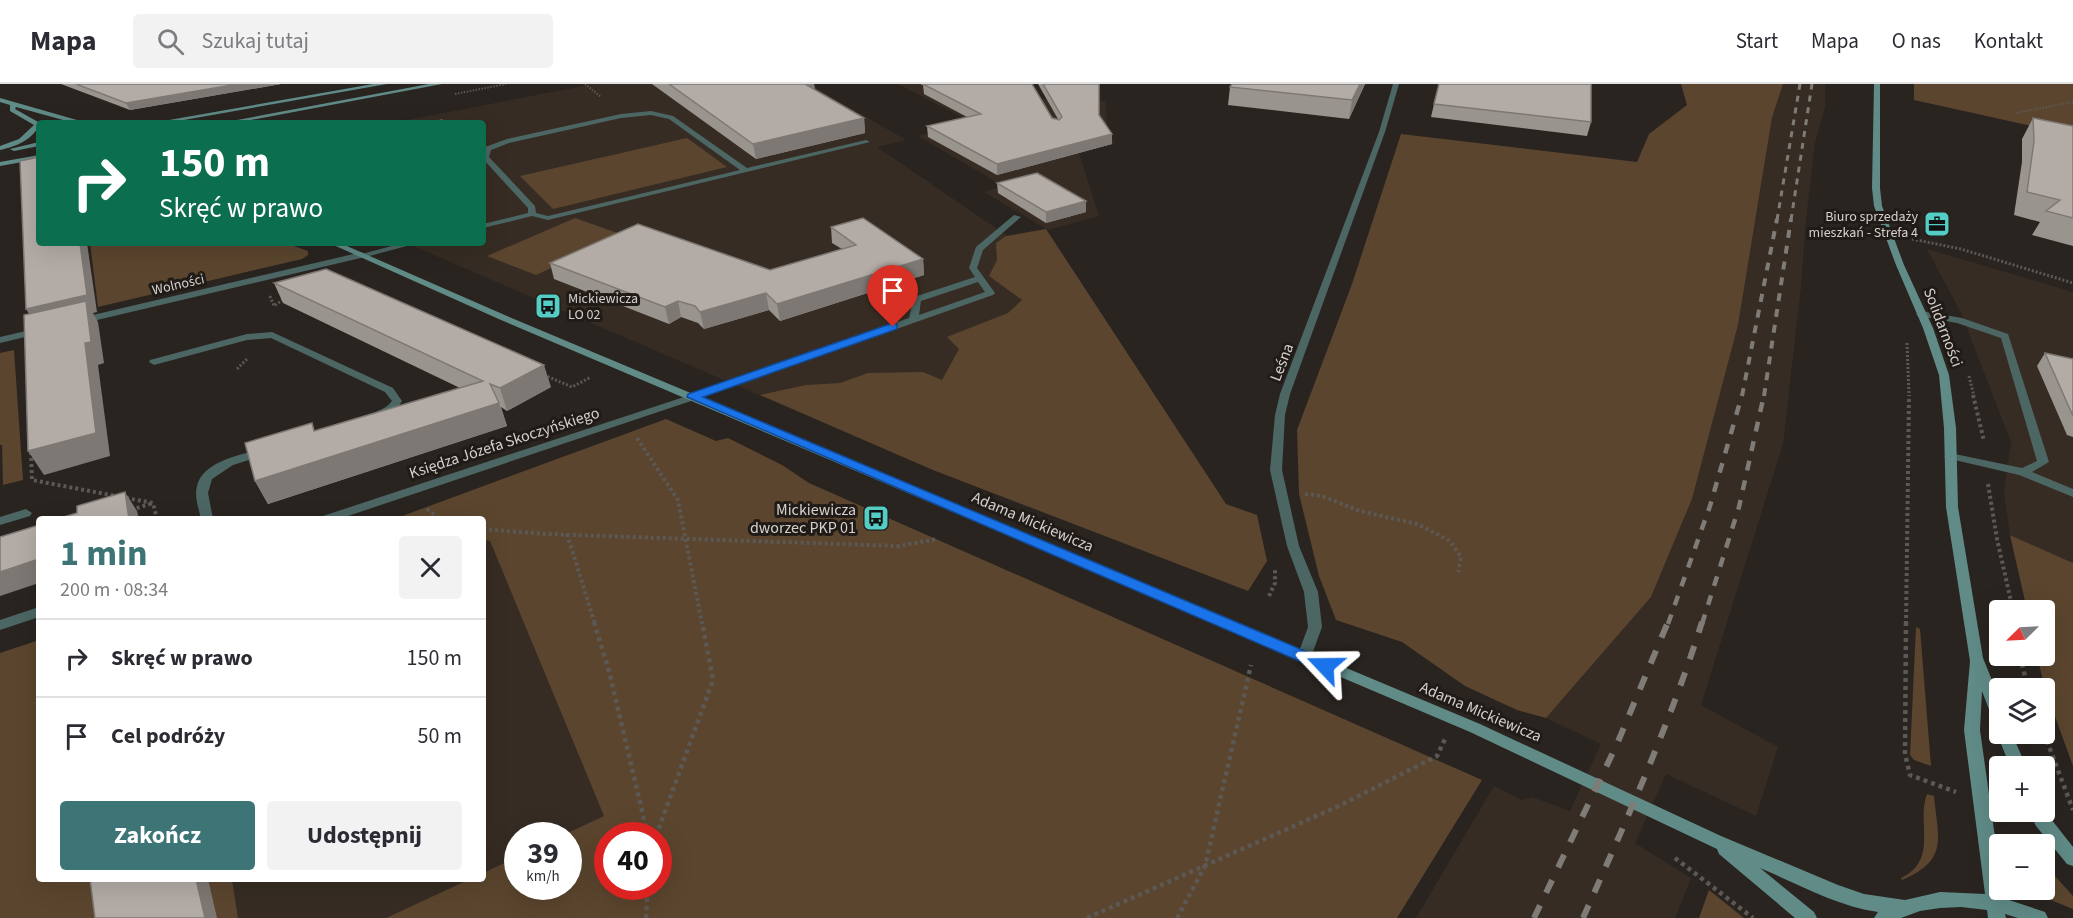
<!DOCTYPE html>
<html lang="pl">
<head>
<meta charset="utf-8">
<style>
	:root { --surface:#fff; --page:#f2f2f3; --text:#2b2b33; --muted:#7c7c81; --line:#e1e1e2; --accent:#3d7475 }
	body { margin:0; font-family:"Source Sans 3",sans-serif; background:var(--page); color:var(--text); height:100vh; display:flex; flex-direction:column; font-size:22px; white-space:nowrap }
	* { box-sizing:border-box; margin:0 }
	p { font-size:20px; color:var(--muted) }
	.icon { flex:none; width:33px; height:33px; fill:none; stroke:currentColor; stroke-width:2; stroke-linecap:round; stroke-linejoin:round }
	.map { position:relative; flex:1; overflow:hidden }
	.drawer { position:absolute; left:36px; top:432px; width:450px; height:366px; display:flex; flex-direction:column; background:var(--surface); border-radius:6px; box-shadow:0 6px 24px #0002 }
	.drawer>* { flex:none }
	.hud { position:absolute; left:36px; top:36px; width:450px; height:126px; border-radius:6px; box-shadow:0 6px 24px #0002; background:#0b6e4f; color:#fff; overflow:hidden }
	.needle { width:39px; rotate:246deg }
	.fabs { position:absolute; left:1989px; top:516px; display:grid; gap:12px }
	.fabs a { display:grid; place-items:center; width:66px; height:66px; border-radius:6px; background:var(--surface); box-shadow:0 6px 24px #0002; font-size:30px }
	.speed { position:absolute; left:504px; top:738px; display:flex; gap:12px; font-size:30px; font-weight:700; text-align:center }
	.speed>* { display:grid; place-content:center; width:78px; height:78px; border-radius:50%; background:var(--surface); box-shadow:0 6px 24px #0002; line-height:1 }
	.speed small { font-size:15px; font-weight:400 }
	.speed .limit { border:9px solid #d22; background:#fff; color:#111 }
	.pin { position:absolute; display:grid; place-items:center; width:51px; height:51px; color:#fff; margin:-62px -26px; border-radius:50% 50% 50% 0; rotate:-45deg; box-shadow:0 0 6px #0007 }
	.pin .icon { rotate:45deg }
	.me { position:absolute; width:66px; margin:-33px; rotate:293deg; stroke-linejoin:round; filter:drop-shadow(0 0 4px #0008) }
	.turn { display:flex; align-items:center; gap:21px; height:126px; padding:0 24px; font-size:27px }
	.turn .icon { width:78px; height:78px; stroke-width:2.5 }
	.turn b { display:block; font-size:42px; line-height:51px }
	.round { display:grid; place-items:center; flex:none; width:63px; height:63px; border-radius:6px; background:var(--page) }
	.headline { display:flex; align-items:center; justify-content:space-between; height:102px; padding:0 24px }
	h1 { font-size:36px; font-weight:700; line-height:45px; color:var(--accent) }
	.primary-button { display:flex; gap:12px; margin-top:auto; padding:12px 24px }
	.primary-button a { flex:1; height:69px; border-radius:6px; background:var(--accent); color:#fff; font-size:24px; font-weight:700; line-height:69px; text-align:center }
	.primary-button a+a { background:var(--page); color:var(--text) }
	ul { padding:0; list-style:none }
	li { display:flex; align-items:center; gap:18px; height:78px; padding:0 24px; border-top:2px solid var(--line) }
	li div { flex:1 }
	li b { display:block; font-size:22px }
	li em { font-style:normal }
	header { display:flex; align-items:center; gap:36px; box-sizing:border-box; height:84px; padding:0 30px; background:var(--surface); border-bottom:2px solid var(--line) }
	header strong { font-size:28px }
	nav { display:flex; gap:33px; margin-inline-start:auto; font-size:21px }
	.search { width:420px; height:54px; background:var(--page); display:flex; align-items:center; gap:15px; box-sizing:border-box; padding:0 21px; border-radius:6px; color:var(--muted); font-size:22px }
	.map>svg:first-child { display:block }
</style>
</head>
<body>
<header>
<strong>Mapa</strong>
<div class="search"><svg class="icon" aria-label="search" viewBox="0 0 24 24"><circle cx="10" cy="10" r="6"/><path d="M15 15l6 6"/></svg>Szukaj tutaj</div>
<nav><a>Start</a><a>Mapa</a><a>O nas</a><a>Kontakt</a></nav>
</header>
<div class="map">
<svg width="2073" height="834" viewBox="0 0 2073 834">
	<rect width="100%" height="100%" fill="#292420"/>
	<path fill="#362c23" d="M 594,0 L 809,0 L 906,56 L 877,63 L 1012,155 L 1100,264 L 933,386 L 406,159 L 483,159 L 483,39 L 391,39 Z
		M 898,0 L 1024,0 L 1034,15 L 1105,17 L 1108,48 L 1115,60 L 1077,63 L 1099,132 L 1048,146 L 984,108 L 1003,102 L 918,52 L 971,38 Z
		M 1783,0 L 1825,0 L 1825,23 L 1815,59 L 1805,144 L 1801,203 L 1783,360 L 1701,621 L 1778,663 L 1756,732 L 1666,690 L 1635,759 L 1691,794 L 1675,834 L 1416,834 L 1494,702 L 1522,716 L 1532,713 L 1570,727 L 1601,660 L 1546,634 L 1651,513 L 1692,415 L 1738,241 L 1772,35 Z
		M 1927,165 L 2073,208 L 2073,479 L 2010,451 L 2004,409 L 2011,358 L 1961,229 Z
		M 483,456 L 490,457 L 604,732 L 563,751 L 518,752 L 517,773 L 483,789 Z
		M 232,795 L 470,795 L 386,834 L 238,834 Z"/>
	<path fill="#5b452e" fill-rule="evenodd" d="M 1681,0 L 1783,0 L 1772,34 L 1738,241 L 1692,415 L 1651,513 L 1546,634 L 1517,626 L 1465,602 L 1402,558 L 1336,536 L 1319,492 L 1299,410 L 1297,346 L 1352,200 L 1401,50 L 1637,78 L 1649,50 L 1687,21 Z
		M 1914,0 L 2073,0 L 2073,51 L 1914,16 Z
		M 687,54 L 727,83 L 553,125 L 520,92 Z
		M 575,134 L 623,151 L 536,191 L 487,172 Z
		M 1046,145 L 1226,420 L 1257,431 L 1267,477 L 1248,507 L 933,386 L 760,311 L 806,301 L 840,299 L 868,289 L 923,288 L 942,296 L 959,265 L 947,253 L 1008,229 L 1022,216 L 989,192 L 997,176 L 996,159 L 1006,152 Z
		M 90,159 L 285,159 L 308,167 L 308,171 L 302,175 L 98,223 Z
		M 14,266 L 23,396 L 3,401 L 2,361 L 0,361 L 0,269 Z
		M 666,335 L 716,357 L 728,354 L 782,381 L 809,399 L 1482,696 L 1397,834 L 386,834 L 470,795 L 483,795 L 483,789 L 517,773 L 518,802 L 568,802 L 568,752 L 563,751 L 604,732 L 490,457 L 483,456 L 483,435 L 394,435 ZM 608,752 L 658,752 L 658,802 L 608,802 Z
		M 2010,451 L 2073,479 L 2073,682 L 2045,605 L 2037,572 L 2044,572 L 2044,526 L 2027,526 Z
		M 1916,543 L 1920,545 L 1931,682 L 1914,676 L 1910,671 Z
		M 39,556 L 39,795 L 232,795 L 238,834 L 0,834 L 0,569 Z
		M 1927,710 L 1934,712 C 1938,755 1949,776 1902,796 L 1901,794 C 1939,776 1916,739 1927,710 Z
		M 2045,781 L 2073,812 L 2073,825 L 2026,806 L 2044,806 Z
		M 1709,806 L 1744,834 L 1699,834 Z"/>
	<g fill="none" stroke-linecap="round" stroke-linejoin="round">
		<path stroke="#5c5854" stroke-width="2" stroke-dasharray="1.5 1.5" stroke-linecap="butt" d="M 585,0 L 601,13
			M 455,10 L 506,0
			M 2016,29 L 2073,18"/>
		<path stroke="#5c5854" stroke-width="3" stroke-dasharray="2 2" stroke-linecap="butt" d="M 1912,155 L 1961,165 L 2073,199
			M 270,212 L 274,222 L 284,215
			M 1907,259 L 1909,312
			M 237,285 L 247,275
			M 544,291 L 572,303 L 591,293
			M 1969,292 L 1974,312"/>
		<path stroke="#5c5854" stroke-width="4" stroke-dasharray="3 3" stroke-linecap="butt" d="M 1973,311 L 1984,357
			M 637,354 L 678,416 L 702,540
			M 31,368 L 32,396 L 116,412
			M 1988,400 L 1997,455 L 2013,526
			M 1305,410 L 1322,412 L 1360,427 L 1417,440 L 1450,457 L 1461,473 L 1458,488
			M 126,414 L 153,419 L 157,435
			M 427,425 L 440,435
			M 131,426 L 153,419
			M 483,445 L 545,450 L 899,462 L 937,455
			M 567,450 L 595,540
			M 1269,512 L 1275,499 L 1275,485
			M 1906,540 L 1909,311"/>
		<path stroke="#5c5854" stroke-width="4.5" stroke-dasharray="4 4" stroke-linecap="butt" d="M 594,538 L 609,587 L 648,752
			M 1906,538 L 1905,670 L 1910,691 L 1956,708
			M 2020,572 L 2028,604
			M 2044,649 L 2073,726
			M 656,752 L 713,596 L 702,538
			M 1675,774 L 1753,834
			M 646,834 L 648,802
			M 1087,834 L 1339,722 L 1437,672 L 1445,655
			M 1177,834 L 1205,782 L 1251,581"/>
		<path fill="#4c6664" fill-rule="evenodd" d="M 651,27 L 673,32 L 747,84 L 866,56 L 870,58 L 548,136 L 532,132 L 483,144 L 483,140 L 528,129 L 528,124 L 483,75 L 485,63 L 507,55 L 621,30 ZM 651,31 L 669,35 L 740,86 L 548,132 L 536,129 L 535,122 L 489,73 L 491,66 L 509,59 L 621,34 Z
			M 1014,131 L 1021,133 L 983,166 L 977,184 L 995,209 L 993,211 L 697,315 L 693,316 L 688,313 L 689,311 L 909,234 L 914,213 L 975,193 L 969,184 L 976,163 ZM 978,198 L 985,208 L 919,231 L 921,217 Z
			M 403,159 L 418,159 L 362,174 L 358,171 Z
			M 1921,227 L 1962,234 L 2008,250 L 2049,378 L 2032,388 L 2073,405 L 2073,413 L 2019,391 L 1946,374 L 1944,372 L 1950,369 L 2022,384 L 2037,377 L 2001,254 L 1957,239 L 1918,232 L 1916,230 Z"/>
		<path fill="#4c6664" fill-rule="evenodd" d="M 1393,0 L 1399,0 L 1385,48 L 1290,310 L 1285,331 L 1282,386 L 1299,462 L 1318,508 L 1322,543 L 1311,573 L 1309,577 L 1304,578 L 1299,577 L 1297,573 L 1308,543 L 1304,508 L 1287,462 L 1270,386 L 1275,331 L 1280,310 L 1379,48 Z
			M 362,168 L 366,171 L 365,173 L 80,240 L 75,237 L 80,234 Z
			M 39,244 L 44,247 L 42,249 L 0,259 L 0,253 Z
			M 272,248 L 393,304 L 402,317 C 395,328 388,335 374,333 L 373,331 C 379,324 384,327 392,317 L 385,308 L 271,254 L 247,256 L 154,281 L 149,278 L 150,276 L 247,250 Z
			M 693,310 L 698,313 L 697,315 L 339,435 L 321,435 L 323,432 Z
			M 264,365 L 270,368 L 268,370 L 233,381 L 212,395 L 208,409 L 213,435 L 201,435 C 199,425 194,413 197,402 C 203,377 242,370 264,365 Z
			M 26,425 L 32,429 L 30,432 L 0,441 L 0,433 Z
			M 39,523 L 39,533 L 0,546 L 0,536 Z"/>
		<path fill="#608b87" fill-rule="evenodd" d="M 373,0 L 387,0 L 167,39 L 152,39 Z
			M 429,0 L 442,0 L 235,39 L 221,39 Z
			M 1874,0 L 1880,0 L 1880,104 L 1882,122 L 1904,181 L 1933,244 L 1949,291 L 1956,344 L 1958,423 L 1983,574 L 2000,616 L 2000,642 L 1995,640 L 1993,636 L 1982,607 L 1980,646 L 2000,789 L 2000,806 L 2002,806 L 2003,814 L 2045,828 L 2048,834 L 2018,834 L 2005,830 L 2006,834 L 1988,834 L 1987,826 L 1961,823 L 1940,824 L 1920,827 L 1901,834 L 1874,834 L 1878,828 C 1837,822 1798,800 1760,784 L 1814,828 L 1817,834 L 1795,834 L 1719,770 L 1717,765 L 1470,648 L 501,236 L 329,159 L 340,159 L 507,232 L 1480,640 L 1721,752 L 1838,801 L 1864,810 L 1905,816 L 1940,808 L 1985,810 L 1964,646 L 1970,577 L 1946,423 L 1944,344 L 1939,291 L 1923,244 L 1896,181 L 1874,122 L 1872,104 Z
			M 0,14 L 84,38 L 85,39 L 74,39 L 16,23 L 15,25 L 40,39 C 34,55 18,62 0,66 L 0,62 L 19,55 L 34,41 L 10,27 L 10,21 L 0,18 Z
			M 39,58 L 39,62 L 14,67 L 10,65 Z
			M 39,71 L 39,75 L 0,82 L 0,78 Z
			M 2000,646 L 2000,650 L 2012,650 L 2026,682 L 2010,682 L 1997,650 Z
			M 2044,726 L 2073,763 L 2073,782 L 2067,780 L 2036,742 L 2029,728 Z"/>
		<path stroke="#7f7b77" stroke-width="3" stroke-dasharray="6 6" stroke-linecap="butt" d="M 1777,136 L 1800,0
			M 1791,136 L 1812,0"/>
		<path stroke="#7f7b77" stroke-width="4" stroke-dasharray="8 8" stroke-linecap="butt" d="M 1742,312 L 1777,135
			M 1764,312 L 1791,135"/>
		<path stroke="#7f7b77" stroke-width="4.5" stroke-dasharray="10 10" stroke-linecap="butt" d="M 1668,540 L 1710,422 L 1742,311
			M 1702,540 L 1739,423 L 1764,311"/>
		<path stroke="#7f7b77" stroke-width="6" stroke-dasharray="14 14" stroke-linecap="butt" d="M 1534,834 L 1617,660 L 1668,538
			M 1583,834 C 1626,737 1670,640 1702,538"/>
	</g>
	<path fill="#9a948f" d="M 61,0 L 281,0 L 130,26 Z
		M 652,0 L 814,0 L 815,6 L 864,34 L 865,49 L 756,75 Z
		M 920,0 L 1032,0 L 1052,34 L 1058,35 L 1038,0 L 1099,0 L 1099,31 L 1112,50 L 1112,60 L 997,91 L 928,53 L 927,42 L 967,33 L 924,10 L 923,1 Z
		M 1232,0 L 1365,0 L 1349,35 L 1228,21 L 1230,3 Z
		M 1434,20 L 1591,38 L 1587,52 L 1431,33 Z
		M 2033,34 L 2073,42 L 2073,162 L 2032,151 L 2040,138 L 2014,131 L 2022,78 L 2022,55 Z
		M 997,99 L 1086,117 L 1086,128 L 1046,139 L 998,109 Z
		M 831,143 L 923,175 L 924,191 L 780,237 L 769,226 L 704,245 L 698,239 L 681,233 L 669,240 L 554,195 L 550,179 L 770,186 L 842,165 L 832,159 Z
		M 274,199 L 551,303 L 507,327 L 501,323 L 507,342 L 268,420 L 255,397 L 316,347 L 460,304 L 283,219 Z
		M 2045,269 L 2073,275 L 2073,353 L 2067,351 L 2037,282 Z"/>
	<path fill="#7d7874" d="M 238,0 L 281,0 L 130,26 L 126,19 Z
		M 799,0 L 814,0 L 815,7 Z
		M 1360,0 L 1365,0 L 1349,35 L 1352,16 Z
		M 864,34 L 865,49 L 756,75 L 753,60 Z
		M 1112,50 L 1112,60 L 997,91 L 997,80 Z
		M 1086,117 L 1086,128 L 1046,139 L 1046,128 Z
		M 80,159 L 87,159 L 97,228 L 93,229 L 98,238 L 104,279 L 98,281 L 110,372 L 44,391 L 28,367 L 85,259 L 37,242 L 26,225 Z
		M 923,175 L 924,191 L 780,237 L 777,220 Z
		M 766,209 L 769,226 L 704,245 L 700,228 Z
		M 678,217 L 681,233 L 669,240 L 665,223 Z
		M 544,281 L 551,303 L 507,327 L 500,304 Z
		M 499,319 L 507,342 L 268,420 L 255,397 Z
		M 125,408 L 137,427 L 139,435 L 129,435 Z
		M 39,475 L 39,499 L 0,512 L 0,488 Z
		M 196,795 L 208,795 L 217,834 L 205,834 Z"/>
	<path fill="#b3aca6" stroke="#7d7874" stroke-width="1.5" d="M 76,0 L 238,0 L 126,19 Z
		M 669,0 L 805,0 L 864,34 L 753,60 Z
		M 923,0 L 1032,0 L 1052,34 L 1059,36 L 1062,33 L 1043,0 L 1099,0 L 1099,31 L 1112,50 L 997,80 L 927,42 L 981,30 Z
		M 1232,0 L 1360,0 L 1352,16 L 1230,3 Z
		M 1439,0 L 1591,0 L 1591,38 L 1434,20 Z
		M 2033,34 L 2073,42 L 2073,134 L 2046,127 L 2060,116 L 2027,108 L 2034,57 Z
		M 442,36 L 444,39 L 428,39 Z
		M 39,73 L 39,159 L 80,159 L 87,211 L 26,225 L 20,77 Z
		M 1037,89 L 1086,117 L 1046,128 L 997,99 Z
		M 863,134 L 923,175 L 777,220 L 766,209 L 700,228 L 695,222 L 678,217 L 665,223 L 550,179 L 638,140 L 770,186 L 856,161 L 831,143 Z
		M 326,185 L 544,281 L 500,304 L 490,300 L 499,319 L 255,397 L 245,359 L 312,339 L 314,347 L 483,297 L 274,199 Z
		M 86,217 L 91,258 L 85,259 L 96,349 L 28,367 L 24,231 Z
		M 2045,269 L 2073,275 L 2073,332 Z
		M 125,408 L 129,435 L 57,435 L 77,429 L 77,422 Z
		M 39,441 L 39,475 L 0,488 L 0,453 Z
		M 90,795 L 196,795 L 205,834 L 95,834 Z"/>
	<path fill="#1a73e8" stroke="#114b97" stroke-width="1.5" d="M 893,239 L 897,240 L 897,245 L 703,313 L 1331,578 L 1333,582 L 1331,586 L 1320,586 L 687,313 L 688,310 Z"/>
	<defs>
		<g id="office-square" transform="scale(1.35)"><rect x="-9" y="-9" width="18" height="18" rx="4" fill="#54cdc6" stroke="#201b16"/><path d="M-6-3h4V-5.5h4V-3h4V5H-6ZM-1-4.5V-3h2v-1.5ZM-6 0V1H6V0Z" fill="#111"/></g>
		<g id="bus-square" transform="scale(1.35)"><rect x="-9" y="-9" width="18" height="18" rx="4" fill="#54cdc6" stroke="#201b16"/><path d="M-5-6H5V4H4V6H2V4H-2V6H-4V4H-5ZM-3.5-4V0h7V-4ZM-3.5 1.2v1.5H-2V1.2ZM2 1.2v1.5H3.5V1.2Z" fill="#111"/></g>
	</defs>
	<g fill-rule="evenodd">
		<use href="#office-square" x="1937" y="140"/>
		<use href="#bus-square" x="548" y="222"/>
		<use href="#bus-square" x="876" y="434"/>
	</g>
	<g text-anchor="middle" stroke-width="6" stroke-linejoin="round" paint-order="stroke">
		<g font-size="14" fill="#d4d0cd" stroke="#201b16" text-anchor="end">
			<text x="1918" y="137">Biuro sprzedaży<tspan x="1918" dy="16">mieszkań - Strefa 4</tspan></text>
			<text x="568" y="219" text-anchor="start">Mickiewicza<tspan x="568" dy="16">LO 02</tspan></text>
		</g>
		<g font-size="14" fill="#d4d0cd" stroke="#201b16">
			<text transform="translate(178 200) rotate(-13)" y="5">Wolności</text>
		</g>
		<g font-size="16" fill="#d4d0cd" stroke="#201b16">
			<text transform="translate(1944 243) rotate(69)" y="6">Solidarności</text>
			<text transform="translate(1281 278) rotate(-69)" y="6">Leśna</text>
			<text transform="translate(504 358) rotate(-18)" y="6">Księdza Józefa Skoczyńskiego</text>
			<text transform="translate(1033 437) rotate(23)" y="6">Adama Mickiewicza</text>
			<text transform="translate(1481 627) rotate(23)" y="6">Adama Mickiewicza</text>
		</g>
		<g font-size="16" fill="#d4d0cd" stroke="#201b16" text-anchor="end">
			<text x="856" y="431">Mickiewicza<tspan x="856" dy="18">dworzec PKP 01</tspan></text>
		</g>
	</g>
</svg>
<div class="fabs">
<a><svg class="needle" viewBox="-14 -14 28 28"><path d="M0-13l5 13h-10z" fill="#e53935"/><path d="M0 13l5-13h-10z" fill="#7c7c81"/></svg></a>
<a><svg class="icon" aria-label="layers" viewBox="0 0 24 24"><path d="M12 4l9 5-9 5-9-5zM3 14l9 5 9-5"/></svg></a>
<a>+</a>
<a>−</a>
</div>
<div class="speed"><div>39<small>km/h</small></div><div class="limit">40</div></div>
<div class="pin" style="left:893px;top:243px;background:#d93025"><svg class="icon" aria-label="arrive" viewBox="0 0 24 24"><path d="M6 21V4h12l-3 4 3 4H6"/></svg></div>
<svg class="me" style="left:1325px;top:582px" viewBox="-20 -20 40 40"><path d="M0-17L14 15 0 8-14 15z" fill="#1a73e8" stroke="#fff" stroke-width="4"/></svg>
<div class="hud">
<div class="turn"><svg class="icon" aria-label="right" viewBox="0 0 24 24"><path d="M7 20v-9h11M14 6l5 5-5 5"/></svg><div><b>150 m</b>Skręć w prawo</div></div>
</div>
<section class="drawer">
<div class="headline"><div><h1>1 min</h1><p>200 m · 08:34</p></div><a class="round"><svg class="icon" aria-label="close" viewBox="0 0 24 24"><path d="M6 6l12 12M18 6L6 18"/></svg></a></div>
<ul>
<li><svg class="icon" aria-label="right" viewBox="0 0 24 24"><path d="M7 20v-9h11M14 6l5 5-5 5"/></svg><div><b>Skręć w prawo</b></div><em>150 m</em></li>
<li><svg class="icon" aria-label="arrive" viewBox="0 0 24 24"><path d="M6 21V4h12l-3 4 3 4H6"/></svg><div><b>Cel podróży</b></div><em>50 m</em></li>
</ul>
<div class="primary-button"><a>Zakończ</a><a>Udostępnij</a></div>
</section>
</div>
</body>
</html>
